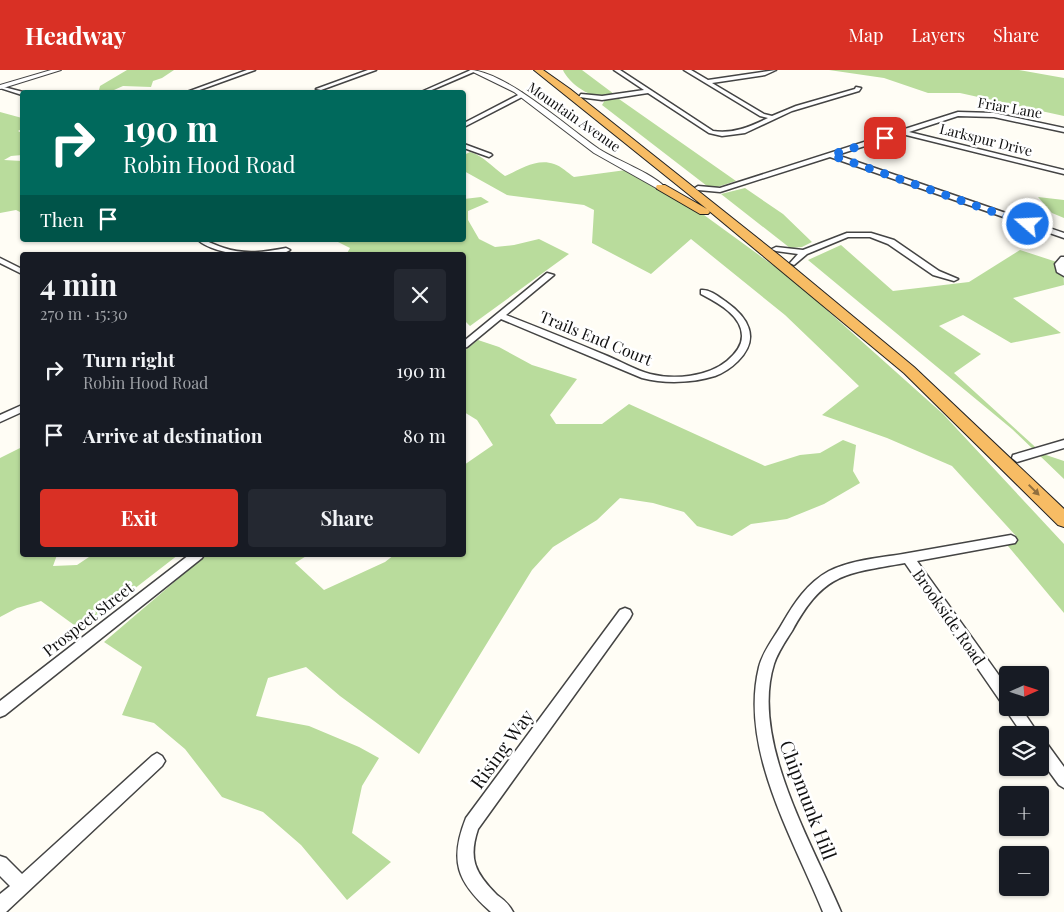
<!DOCTYPE html>
<html lang="en">
<head>
<meta charset="utf-8">
<style>
	:root { --surface:#171b24; --page:#242831; --text:#f1f3f6; --muted:#9ea1a6; --accent:#d93025 }
	body { margin:0; font-family:"Playfair Display",serif; background:var(--page); color:var(--text); height:100vh; display:flex; flex-direction:column; font-size:19px; white-space:nowrap }
	* { box-sizing:border-box; margin:0 }
	p { font-size:16px; color:var(--muted) }
	.icon { flex:none; width:28px; height:28px; fill:none; stroke:currentColor; stroke-width:2; stroke-linecap:round; stroke-linejoin:round }
	.map { position:relative; flex:1; overflow:hidden }
	.side { position:absolute; left:20px; top:182px; width:446px; height:305px; display:flex; flex-direction:column; background:var(--surface); border-radius:5px; box-shadow:0 1px 4px #0004 }
	.side>* { flex:none }
	.top-card { position:absolute; left:20px; top:20px; width:446px; height:152px; border-radius:5px; box-shadow:0 1px 4px #0004; background:#00695c; color:#fff; overflow:hidden }
	.needle { width:32px; rotate:87deg }
	.buttons { position:absolute; left:999px; top:596px; display:grid; gap:10px }
	.buttons a { display:grid; place-items:center; width:50px; height:50px; border-radius:5px; background:var(--surface); box-shadow:0 1px 4px #0004; font-size:25px }
	.pin { position:absolute; display:grid; place-items:center; width:42px; height:42px; color:#fff; margin:-21px; border-radius:10px; box-shadow:0 2px 8px #0006 }
	.me { position:absolute; width:55px; margin:-28px; rotate:289deg; stroke-linejoin:round; filter:drop-shadow(0 0 4px #0008) }
	.turn { display:flex; align-items:center; gap:18px; height:105px; padding:0 20px; font-size:22px }
	.turn .icon { width:65px; height:65px; stroke-width:2.5 }
	.turn b { display:block; font-size:35px; line-height:42px }
	.then { display:flex; align-items:center; height:48px; padding:0 20px; background:#0003; gap:10px; font-size:19px }
	.round { display:grid; place-items:center; flex:none; width:52px; height:52px; border-radius:5px; background:var(--page) }
	.summary { display:flex; align-items:center; justify-content:space-between; height:85px; padding:0 20px }
	h1 { font-size:30px; font-weight:700; line-height:38px }
	.cta { display:flex; gap:10px; margin-top:auto; padding:10px 20px }
	.cta a { flex:1; height:58px; border-radius:5px; background:var(--accent); color:#fff; font-size:20px; font-weight:700; line-height:58px; text-align:center }
	.cta a+a { background:var(--page); color:var(--text) }
	ul { padding:0; list-style:none }
	li { display:flex; align-items:center; gap:15px; height:65px; padding:0 20px }
	li div { flex:1 }
	li b { display:block; font-size:19px }
	li em { font-style:normal }
	header { display:flex; align-items:center; gap:30px; box-sizing:border-box; height:70px; padding:0 25px; background:var(--accent); color:#fff }
	header strong { font-size:24px }
	nav { display:flex; gap:28px; margin-inline-start:auto; font-size:18px }
	.map>svg:first-child { display:block }
</style>
</head>
<body>
<header>
<strong>Headway</strong>
<nav><a>Map</a><a>Layers</a><a>Share</a></nav>
</header>
<div class="map">
<svg width="1064" height="842" viewBox="0 0 1064 842">
	<rect width="100%" height="100%" fill="#fffdf5"/>
	<path fill="#b9dc9c" d="M 127,0 L 174,0 L 162,8 L 153,11 L 151,17 L 123,16 L 114,20 L 124,22 L 91,22 L 99,20 L 100,16 Z
		M 563,0 L 582,0 L 614,24 C 608,25 600,27 594,25 C 583,23 567,10 563,0 Z
		M 829,0 L 1019,0 L 1064,8 L 1064,46 L 960,23 L 928,23 L 884,8 Z
		M 619,29 L 736,111 L 717,117 L 707,116 L 602,35 L 605,30 Z
		M 0,42 L 22,48 L 22,59 L 18,61 L 22,63 L 22,85 L 11,86 L 4,90 L 22,91 L 22,143 L 16,140 L 0,143 Z
		M 470,82 C 484,86 492,97 505,106 C 520,100 536,88 554,94 C 561,96 568,103 574,107 L 626,100 L 704,145 L 792,209 L 943,344 L 1064,474 L 1064,543 L 1003,470 L 1016,466 L 952,396 L 887,368 L 822,345 L 859,316 L 785,245 L 691,169 L 651,204 L 592,173 L 594,140 L 584,135 L 507,125 L 464,101 L 464,85 Z
		M 745,118 L 783,144 L 812,172 L 802,177 L 790,178 L 721,124 Z
		M 481,127 L 489,132 L 468,141 L 468,150 L 479,169 L 495,177 L 514,175 L 539,169 L 569,184 L 470,256 L 464,250 L 464,185 L 346,185 L 350,178 L 334,170 L 464,170 L 464,129 Z
		M 1038,127 L 1064,130 L 1064,148 L 1052,143 Z
		M 841,175 L 893,221 L 969,212 L 1020,180 L 1063,194 L 1064,215 L 1013,228 L 1061,263 L 1011,273 L 963,245 L 939,256 L 981,284 L 954,303 L 1043,384 L 1064,391 L 1064,409 L 1012,359 L 808,190 Z
		M 478,270 L 499,277 L 532,295 L 577,309 L 550,345 L 556,354 L 602,354 L 629,334 L 765,396 L 800,385 L 820,383 L 843,370 L 856,375 L 853,401 L 860,413 L 824,434 L 787,449 L 751,454 L 732,466 L 697,456 L 684,442 L 653,433 L 620,428 L 597,450 L 553,477 L 532,500 L 419,684 L 340,626 L 306,597 L 268,608 L 256,646 L 309,656 L 359,677 L 379,688 L 362,716 L 352,763 L 391,792 L 347,830 L 301,775 L 263,742 L 222,727 L 185,679 L 154,653 L 122,645 L 142,597 L 104,572 L 206,485 L 308,485 L 295,493 L 324,520 L 385,492 L 394,485 L 464,485 L 464,395 L 493,375 L 477,350 L 464,342 L 464,281 Z
		M 22,377 L 22,485 L 57,485 L 53,496 L 77,495 L 92,485 L 178,485 L 81,560 L 41,531 L 17,538 L 0,547 L 0,388 Z"/>
	<g fill="none" stroke-linecap="round" stroke-linejoin="round">
		<g stroke="#444" stroke-width="3">
			<path id="minor" d="M 247,0 L 255,0 L 194,22 L 187,22 Z
				M 368,0 L 376,0 L 321,20 L 316,19 Z
				M 471,0 L 476,1 L 427,22 L 421,22 Z
				M 614,0 L 620,0 L 713,61 C 733,64 749,57 768,48 L 760,46 L 684,0 L 691,0 L 708,10 L 776,0 L 765,5 L 712,13 L 764,44 L 772,46 L 796,36 L 855,19 L 856,17 L 861,18 L 859,21 L 792,41 L 745,63 L 722,66 L 709,63 L 648,23 L 602,30 L 579,27 L 581,24 L 602,26 L 644,20 Z
				M 0,16 L 23,22 L 22,25 L 0,18 Z
				M 522,23 L 524,26 L 464,57 L 464,53 Z
				M 958,42 L 994,43 L 1064,58 L 1064,62 L 994,47 L 958,46 L 909,62 L 1064,100 L 1064,104 L 902,64 L 837,85 L 1064,163 L 1064,168 L 830,87 L 720,122 L 698,120 L 695,118 L 698,116 L 720,118 Z
				M 464,74 L 491,84 L 492,85 L 489,87 L 464,78 Z
				M 847,163 L 871,163 L 894,170 L 939,201 L 958,209 L 954,211 L 933,205 L 888,174 L 870,167 L 848,167 L 807,184 L 794,195 L 790,193 L 798,184 L 776,181 L 772,179 L 776,177 L 803,180 Z
				M 198,170 C 208,170 214,175 224,178 C 244,185 266,182 286,178 L 290,180 C 272,192 214,185 198,170 Z
				M 1061,187 L 1064,187 L 1064,206 L 1057,202 L 1055,194 Z
				M 0,188 L 22,199 L 22,204 L 0,193 Z
				M 547,203 L 554,205 L 506,245 C 539,258 572,271 605,285 C 620,291 635,300 650,304 C 674,310 708,307 727,291 C 735,284 742,276 742,266 C 742,245 716,232 701,224 L 701,220 C 709,219 718,226 725,231 C 748,247 761,268 738,291 C 731,298 723,303 715,306 C 692,313 665,314 642,308 L 501,249 L 467,277 L 464,278 L 464,271 Z
				M 22,335 L 22,342 L 0,352 L 0,345 Z
				M 1064,370 L 1064,378 L 1017,392 L 1012,388 L 1013,385 Z
				M 1011,465 L 1015,467 L 1017,470 L 1015,473 L 917,491 L 1008,618 L 1008,638 L 1021,638 L 1039,665 L 1023,665 L 1008,643 L 1007,636 L 1003,635 L 905,493 C 843,504 824,503 792,561 C 785,572 778,582 774,594 C 750,670 812,773 841,842 L 823,842 C 793,768 739,679 759,597 C 763,581 774,568 782,554 C 794,533 807,513 829,501 C 852,490 878,488 903,484 C 939,478 975,471 1011,465 Z
				M 189,485 L 204,485 L 202,488 L 5,645 L 0,647 L 0,631 Z
				M 625,538 L 630,540 L 632,544 L 630,548 L 478,759 C 468,789 475,803 497,825 C 504,830 509,834 513,842 L 491,842 C 457,812 449,791 466,748 L 620,540 Z
				M 1040,669 L 1045,671 L 1064,697 L 1064,718 L 1059,715 L 1040,689 Z
				M 157,683 L 162,686 L 165,691 L 162,696 L 6,842 L 0,842 L 0,824 L 10,816 L 0,806 L 0,786 L 6,788 L 22,804 L 152,686 Z"/>
		</g>
		<g stroke="#444" stroke-width="2">
			<path id="tertiary" d="M 51,0 L 61,0 L 0,19 L 0,15 Z
				M 469,0 C 504,0 568,58 599,79 C 618,91 650,102 665,117 L 658,119 L 594,83 L 514,22 Z"/>
		</g>
		<g stroke="#222" stroke-width="2">
			<path id="trunk" d="M 534,0 L 543,0 L 570,19 L 780,186 L 914,297 L 1064,439 L 1064,457 L 1058,455 L 904,303 L 708,140 L 710,142 L 708,144 L 700,144 L 657,119 L 656,117 L 657,115 L 665,115 L 707,139 Z"/>
		</g>
		<use href="#minor" fill="#fff" fill-rule="evenodd"/>
		<use href="#tertiary" fill="#fff" fill-rule="evenodd"/>
		<use href="#trunk" fill="#f7bc64" fill-rule="evenodd"/>
	</g>
	<defs><path id="oneway-solid" d="M-6-.8H1V-3.2L6.5 0L1 3.2V.8H-6Z" transform="scale(1.25)"/></defs>
	<use fill="#906f3f" href="#oneway-solid" transform="translate(1034 420) rotate(45)"/>
	<g fill="none" stroke-linecap="round" stroke-linejoin="round">
		<path stroke="#1a73e8" stroke-width="9" stroke-dasharray="0 16.2" d="M 885,68 L 831,85 L 1028,154"/>
	</g>
	<g text-anchor="middle" stroke-width="5" stroke-linejoin="round" paint-order="stroke">
		<g font-size="14" fill="#111" stroke="#fff">
			<text transform="translate(1010 38) rotate(10)" y="5">Friar Lane</text>
			<text transform="translate(574 47) rotate(35)" y="5">Mountain Avenue</text>
			<text transform="translate(986 70) rotate(14)" y="5">Larkspur Drive</text>
		</g>
		<g font-size="16" fill="#111" stroke="#fff">
			<text transform="translate(596 268) rotate(22)" y="6">Trails End Court</text>
			<text transform="translate(949 547) rotate(55)" y="6">Brookside Road</text>
			<text transform="translate(88 549) rotate(-38)" y="6">Prospect Street</text>
		</g>
		<g font-size="19" fill="#111" stroke="#fff">
			<text transform="translate(502 679) rotate(-54)" y="7">Rising Way</text>
			<text transform="translate(808 730) rotate(69)" y="7">Chipmunk Hill</text>
		</g>
	</g>
</svg>
<div class="buttons">
<a><svg class="needle" viewBox="-14 -14 28 28"><path d="M0-13l5 13h-10z" fill="#e53935"/><path d="M0 13l5-13h-10z" fill="#9ea1a6"/></svg></a>
<a><svg class="icon" aria-label="layers" viewBox="0 0 24 24"><path d="M12 4l9 5-9 5-9-5zM3 14l9 5 9-5"/></svg></a>
<a>+</a>
<a>−</a>
</div>
<div class="pin" style="left:885px;top:68px;background:#d93025"><svg class="icon" aria-label="arrive" viewBox="0 0 24 24"><path d="M6 21V4h12l-3 4 3 4H6"/></svg></div>
<svg class="me" style="left:1028px;top:154px" viewBox="-20 -20 40 40"><circle r="17" fill="#1a73e8" stroke="#fff" stroke-width="3"/><path d="M0-11L8 9 0 5-8 9z" fill="#fff"/></svg>
<div class="top-card">
<div class="turn"><svg class="icon" aria-label="right" viewBox="0 0 24 24"><path d="M7 20v-9h11M14 6l5 5-5 5"/></svg><div><b>190 m</b>Robin Hood Road</div></div>
<div class="then">Then<svg class="icon" aria-label="arrive" viewBox="0 0 24 24"><path d="M6 21V4h12l-3 4 3 4H6"/></svg></div>
</div>
<section class="side">
<div class="summary"><div><h1>4 min</h1><p>270 m · 15:30</p></div><a class="round"><svg class="icon" aria-label="close" viewBox="0 0 24 24"><path d="M6 6l12 12M18 6L6 18"/></svg></a></div>
<ul>
<li><svg class="icon" aria-label="right" viewBox="0 0 24 24"><path d="M7 20v-9h11M14 6l5 5-5 5"/></svg><div><b>Turn right</b><p>Robin Hood Road</p></div><em>190 m</em></li>
<li><svg class="icon" aria-label="arrive" viewBox="0 0 24 24"><path d="M6 21V4h12l-3 4 3 4H6"/></svg><div><b>Arrive at destination</b></div><em>80 m</em></li>
</ul>
<div class="cta"><a>Exit</a><a>Share</a></div>
</section>
</div>
</body>
</html>
